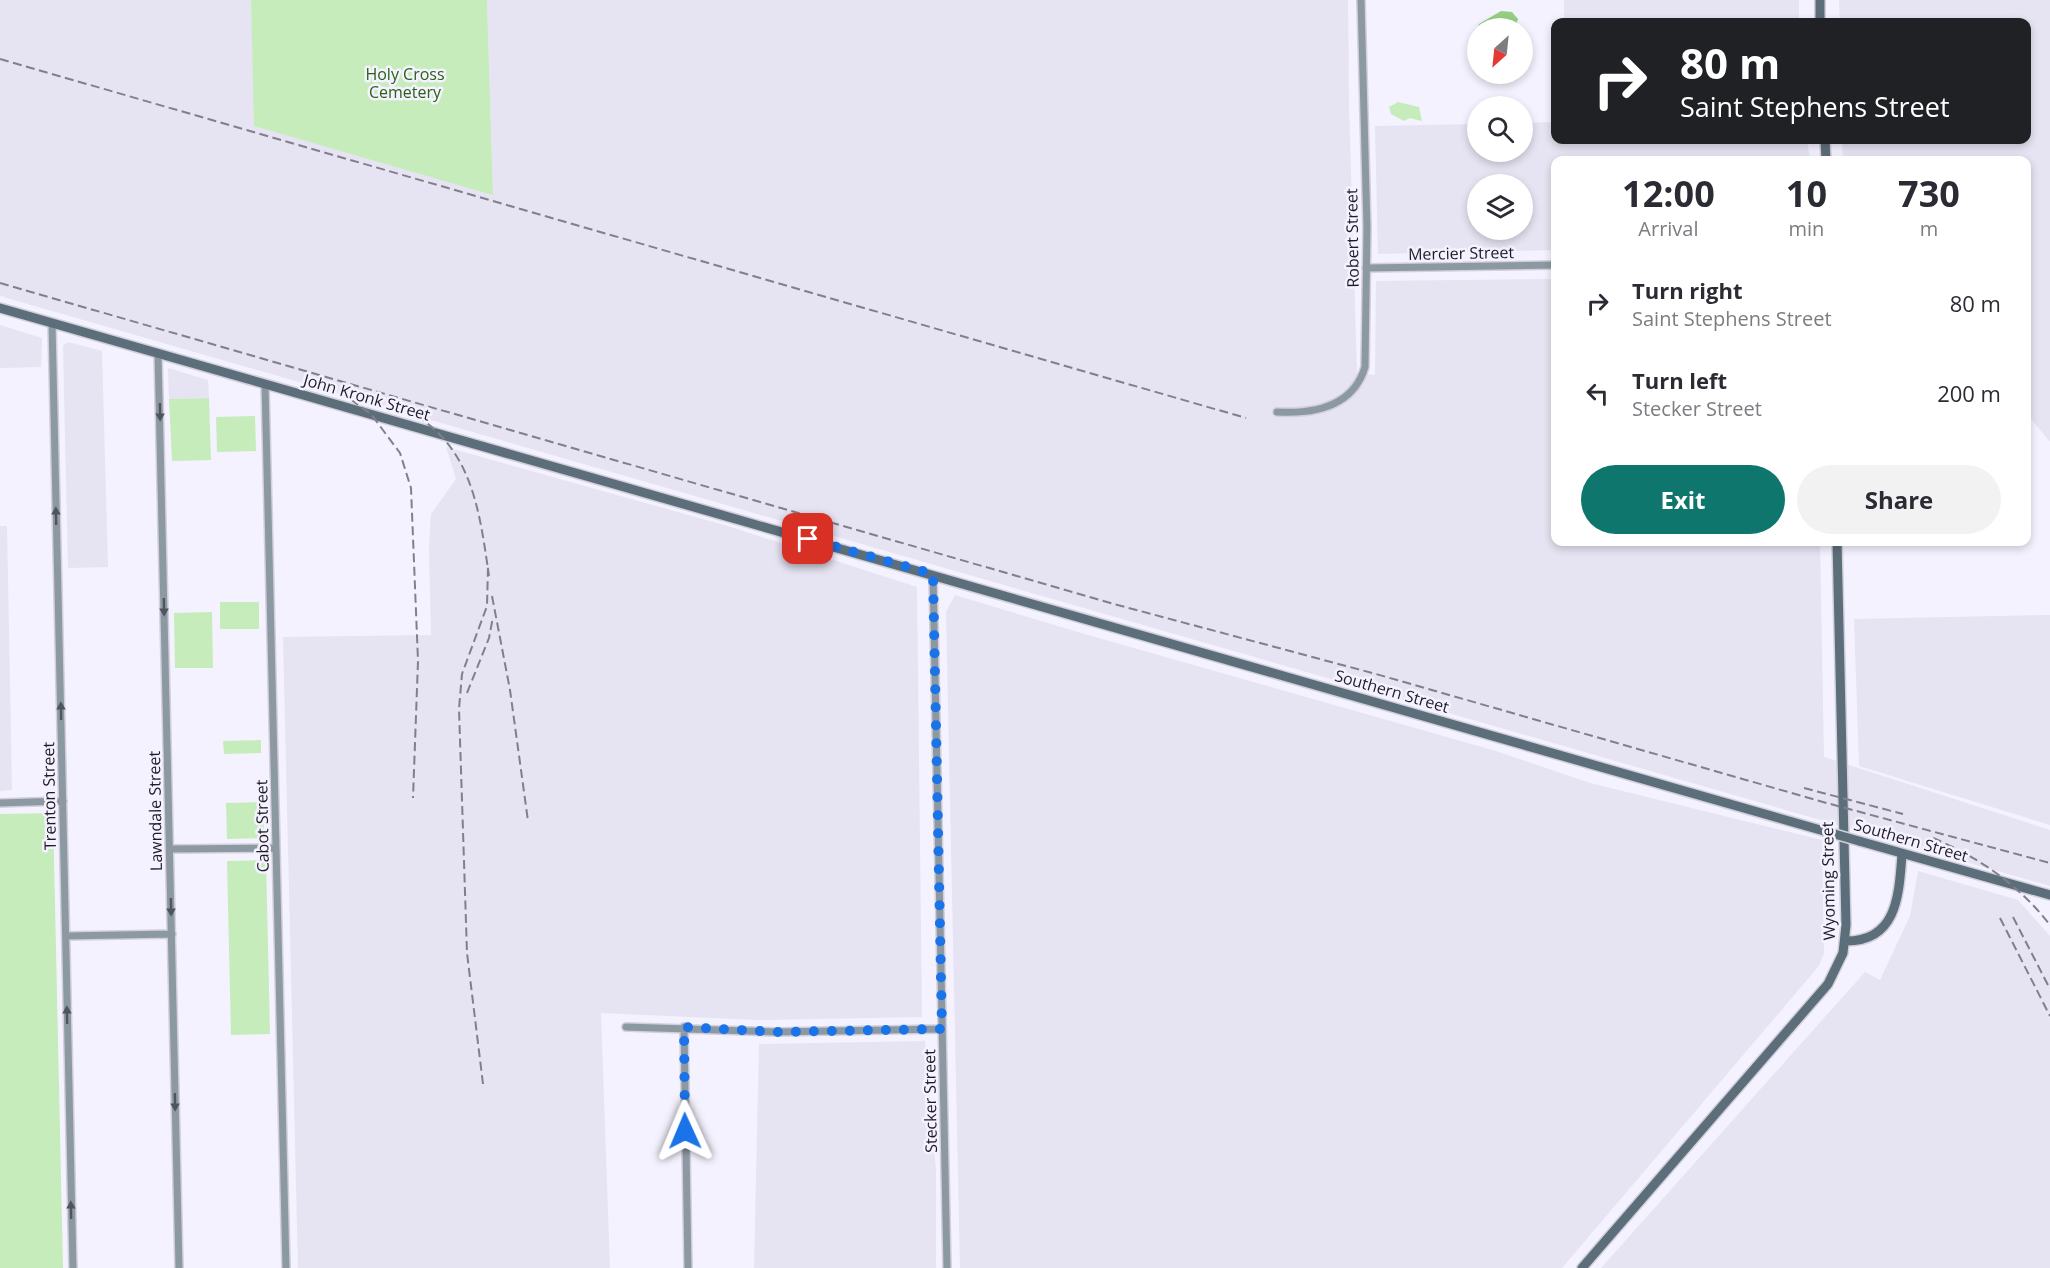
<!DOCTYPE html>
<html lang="en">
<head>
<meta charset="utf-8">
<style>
	:root { --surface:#fff; --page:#f2f2f3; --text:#2b2b33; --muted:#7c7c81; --accent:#0f766e }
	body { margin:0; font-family:"Open Sans",sans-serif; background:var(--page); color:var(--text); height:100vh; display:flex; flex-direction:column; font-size:22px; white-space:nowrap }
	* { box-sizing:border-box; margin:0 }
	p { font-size:20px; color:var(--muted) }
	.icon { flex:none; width:33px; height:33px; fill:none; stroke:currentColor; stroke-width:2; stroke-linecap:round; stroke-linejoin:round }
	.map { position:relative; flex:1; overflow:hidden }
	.details { position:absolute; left:1551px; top:156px; width:480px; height:390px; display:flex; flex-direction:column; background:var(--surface); border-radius:12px; box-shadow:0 3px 9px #0003 }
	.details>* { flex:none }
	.hud { position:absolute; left:1551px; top:18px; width:480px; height:126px; border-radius:12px; box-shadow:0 3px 9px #0003; background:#202124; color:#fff; overflow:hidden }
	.needle { width:39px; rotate:207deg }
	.controls { position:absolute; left:1467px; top:18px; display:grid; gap:12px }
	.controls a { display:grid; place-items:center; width:66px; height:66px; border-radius:50%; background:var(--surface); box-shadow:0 3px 9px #0003; font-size:30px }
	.pin { position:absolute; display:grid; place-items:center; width:51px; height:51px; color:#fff; margin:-26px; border-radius:12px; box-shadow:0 3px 9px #0006 }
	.me { position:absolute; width:66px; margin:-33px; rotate:359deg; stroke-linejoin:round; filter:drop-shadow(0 0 4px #0008) }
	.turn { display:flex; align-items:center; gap:21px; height:126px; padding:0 30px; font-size:27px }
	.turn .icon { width:78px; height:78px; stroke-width:2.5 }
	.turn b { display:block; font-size:42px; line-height:51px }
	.eta { display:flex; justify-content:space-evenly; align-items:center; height:102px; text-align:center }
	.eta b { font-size:36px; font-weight:700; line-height:42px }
	.cta { display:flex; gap:12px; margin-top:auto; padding:12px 30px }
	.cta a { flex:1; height:69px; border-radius:36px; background:var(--accent); color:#fff; font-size:24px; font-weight:700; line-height:69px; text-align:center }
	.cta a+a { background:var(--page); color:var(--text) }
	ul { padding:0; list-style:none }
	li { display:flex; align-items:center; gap:18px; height:90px; padding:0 30px }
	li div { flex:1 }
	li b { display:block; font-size:22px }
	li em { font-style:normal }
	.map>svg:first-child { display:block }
</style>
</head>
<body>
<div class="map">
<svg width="2050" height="1268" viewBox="0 0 2050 1268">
	<rect width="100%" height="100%" fill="#f4f2fe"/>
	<path fill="#e6e3f2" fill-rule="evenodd" d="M 0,0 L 251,0 L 255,126 L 493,194 L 487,0 L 1348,0 L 1349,105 L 1357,373 L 1375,375 L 1376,281 L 1555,279 L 1556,542 L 1820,542 L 1824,757 L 2050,830 L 2050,886 L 0,296 Z
		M 1564,0 L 1799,0 L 1799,22 L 1564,22 Z
		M 1839,0 L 2050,0 L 2050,442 L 2027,414 L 2026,160 L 1843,160 L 1842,140 L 2026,140 L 2026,22 L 1840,22 Z
		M 1555,122 L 1556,140 L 1807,140 L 1810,160 L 1556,160 L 1555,250 L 1378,254 L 1375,126 L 1477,124 L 1478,152 L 1522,152 L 1523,123 ZM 1478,184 L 1522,184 L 1522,230 L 1478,230 Z
		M 0,325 L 42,338 L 41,367 L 0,368 Z
		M 68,342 L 102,351 L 108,567 L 68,568 L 63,346 Z
		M 168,368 L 208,380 L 209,398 L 169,399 Z
		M 446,447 L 731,527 L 917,587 L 922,1017 L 757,1020 L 601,1013 L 610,1268 L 298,1268 L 283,637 L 431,635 L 429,548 L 431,514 L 456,479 Z
		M 0,526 L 7,526 L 12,790 L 0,791 Z
		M 955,595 L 1081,633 L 1496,751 L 1590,783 L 1822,840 L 1824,954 L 1818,967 L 1562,1268 L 960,1268 L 946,612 Z
		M 2050,615 L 2050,825 L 1859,766 L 1854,619 Z
		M 1918,871 L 2018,900 L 2050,936 L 2050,1268 L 1601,1268 L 1865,972 L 1880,980 L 1910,916 Z
		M 925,1041 L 936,1171 L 936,1268 L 754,1268 L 759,1044 Z"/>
	<path fill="#c6ecbb" d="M 251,0 L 487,0 L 493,195 L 254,126 Z
		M 1398,102 L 1419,107 L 1422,121 L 1410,118 L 1404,121 L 1391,114 L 1389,107 Z
		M 209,398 L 211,460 L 172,461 L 169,399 Z
		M 255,416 L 256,451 L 217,452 L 216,417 Z
		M 220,602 L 259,602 L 259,629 L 220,629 Z
		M 212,612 L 213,668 L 175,668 L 174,613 Z
		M 261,740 L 261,753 L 224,754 L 223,741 Z
		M 263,802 L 264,838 L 227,839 L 226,803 Z
		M 53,813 L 63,1268 L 0,1268 L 0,814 Z
		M 266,860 L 270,1034 L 231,1035 L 227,861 Z"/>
	<path fill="#96cf84" d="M 1501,11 L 1512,12 L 1518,19 L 1515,28 L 1478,28 L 1479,24 Z"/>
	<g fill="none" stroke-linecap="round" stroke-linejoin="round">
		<g stroke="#d2d0db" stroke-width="10">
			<path id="street" d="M 1366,268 L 1556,265
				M 52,323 L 73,1268
				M 158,353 L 179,1268
				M 265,384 L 286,1268
				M 1277,412 C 1313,414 1353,407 1365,367 L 1367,228 L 1361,0
				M 933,575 L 947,1268
				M 0,803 L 63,801
				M 170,849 L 276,848
				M 66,936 L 172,934
				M 626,1027 L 776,1032 L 942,1029
				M 684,1027 L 688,1268"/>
		</g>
		<g stroke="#d2d0db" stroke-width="12">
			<path id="secondary" d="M 1820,0 L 1820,22
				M 1825,140 L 1826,160
				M 0,308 L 1824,831
				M 1859,841 L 2050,895
				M 1845,941 C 1898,942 1899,893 1902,854
				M 1582,1268 L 1828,984 L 1843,953 L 1846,925 L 1837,542"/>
		</g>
		<use href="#street" stroke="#8d99a2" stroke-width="7"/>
		<use href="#secondary" stroke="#5d6e7b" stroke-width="9"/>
		<path stroke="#827f8a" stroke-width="2" stroke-dasharray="9 4.5" stroke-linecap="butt" d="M 0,59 L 1246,418
			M 0,283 L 1114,604 L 1376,674 L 1823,802 L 2050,863
			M 315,381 L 339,391 L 371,414 L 400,453 L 411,488 L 418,661 L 413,798
			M 393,403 C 470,437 478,500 489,576
			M 492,596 L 510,690 L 528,821
			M 467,693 L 489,638 L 493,617
			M 1804,788 L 1903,814
			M 1933,838 C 1980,858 2019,885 2050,925
			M 2013,917 L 2050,989
			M 2000,918 L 2050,1016
			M 483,1084 L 467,953 L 459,709 L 462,674 L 487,606 L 488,567"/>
		<g stroke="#d2d0db" stroke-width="12" stroke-linecap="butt">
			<path id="secondary-bridge" d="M 1824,831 L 1859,841"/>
		</g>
		<use href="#secondary-bridge" stroke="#5d6e7b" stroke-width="9"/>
	</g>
	<defs><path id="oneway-solid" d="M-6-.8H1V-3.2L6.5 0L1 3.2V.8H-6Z" transform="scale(1.5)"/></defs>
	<g fill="#50545e">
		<use href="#oneway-solid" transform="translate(160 412) rotate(89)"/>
		<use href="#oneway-solid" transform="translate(56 516) rotate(-91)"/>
		<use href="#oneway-solid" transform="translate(164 607) rotate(89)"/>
		<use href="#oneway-solid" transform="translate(61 711) rotate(-91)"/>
		<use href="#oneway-solid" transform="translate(171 907) rotate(89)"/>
		<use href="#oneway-solid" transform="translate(67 1015) rotate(-91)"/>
		<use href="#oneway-solid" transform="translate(175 1102) rotate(89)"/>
		<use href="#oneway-solid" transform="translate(71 1210) rotate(-91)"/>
	</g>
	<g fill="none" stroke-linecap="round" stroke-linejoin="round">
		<path stroke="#1a73e8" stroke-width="10" stroke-dasharray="0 18" d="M 685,1131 L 684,1027 L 776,1032 L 942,1029 L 933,574 L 808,539"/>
	</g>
	<g text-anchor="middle" stroke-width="5" stroke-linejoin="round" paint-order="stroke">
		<g font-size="16" fill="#2b6015" stroke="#f4f2fe">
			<text x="405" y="80">Holy Cross<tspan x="405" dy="18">Cemetery</tspan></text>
		</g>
		<g font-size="16" fill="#1e1b26" stroke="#f4f2fe">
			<text transform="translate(1352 238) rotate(-91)" y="6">Robert Street</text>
			<text transform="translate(1461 253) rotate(-1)" y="6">Mercier Street</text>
			<text transform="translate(367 397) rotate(16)" y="6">John Kronk Street</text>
			<text transform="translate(1392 691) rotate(16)" y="6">Southern Street</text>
			<text transform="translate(49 796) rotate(-91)" y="6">Trenton Street</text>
			<text transform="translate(155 811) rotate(-91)" y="6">Lawndale Street</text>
			<text transform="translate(262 826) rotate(-91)" y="6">Cabot Street</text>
			<text transform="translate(1911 840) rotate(16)" y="6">Southern Street</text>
			<text transform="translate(1828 881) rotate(-91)" y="6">Wyoming Street</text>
			<text transform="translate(930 1101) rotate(-91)" y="6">Stecker Street</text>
		</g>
	</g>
</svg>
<div class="controls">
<a><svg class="needle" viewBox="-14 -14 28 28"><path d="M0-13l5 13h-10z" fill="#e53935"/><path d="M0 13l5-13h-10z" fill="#7c7c81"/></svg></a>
<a><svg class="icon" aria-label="search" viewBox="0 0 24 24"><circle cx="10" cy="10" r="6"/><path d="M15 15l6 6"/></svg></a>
<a><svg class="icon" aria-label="layers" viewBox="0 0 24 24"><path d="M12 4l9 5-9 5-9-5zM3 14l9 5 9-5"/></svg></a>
</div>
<div class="pin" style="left:808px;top:539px;background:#d93025"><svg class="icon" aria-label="arrive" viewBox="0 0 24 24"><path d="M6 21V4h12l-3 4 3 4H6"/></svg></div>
<svg class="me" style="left:685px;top:1131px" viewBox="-20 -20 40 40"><path d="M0-17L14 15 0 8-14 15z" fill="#1a73e8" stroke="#fff" stroke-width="4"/></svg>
<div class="hud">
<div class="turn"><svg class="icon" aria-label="right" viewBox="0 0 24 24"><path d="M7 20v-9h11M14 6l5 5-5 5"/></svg><div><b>80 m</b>Saint Stephens Street</div></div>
</div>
<section class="details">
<div class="eta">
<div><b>12:00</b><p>Arrival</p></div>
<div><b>10</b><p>min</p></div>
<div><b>730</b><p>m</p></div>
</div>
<ul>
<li><svg class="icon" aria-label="right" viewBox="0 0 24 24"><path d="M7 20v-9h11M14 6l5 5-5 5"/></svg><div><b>Turn right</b><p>Saint Stephens Street</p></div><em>80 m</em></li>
<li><svg class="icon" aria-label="left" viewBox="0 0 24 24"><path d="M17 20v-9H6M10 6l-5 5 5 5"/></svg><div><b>Turn left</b><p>Stecker Street</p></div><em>200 m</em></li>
</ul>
<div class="cta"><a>Exit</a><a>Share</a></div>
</section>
</div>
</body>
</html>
